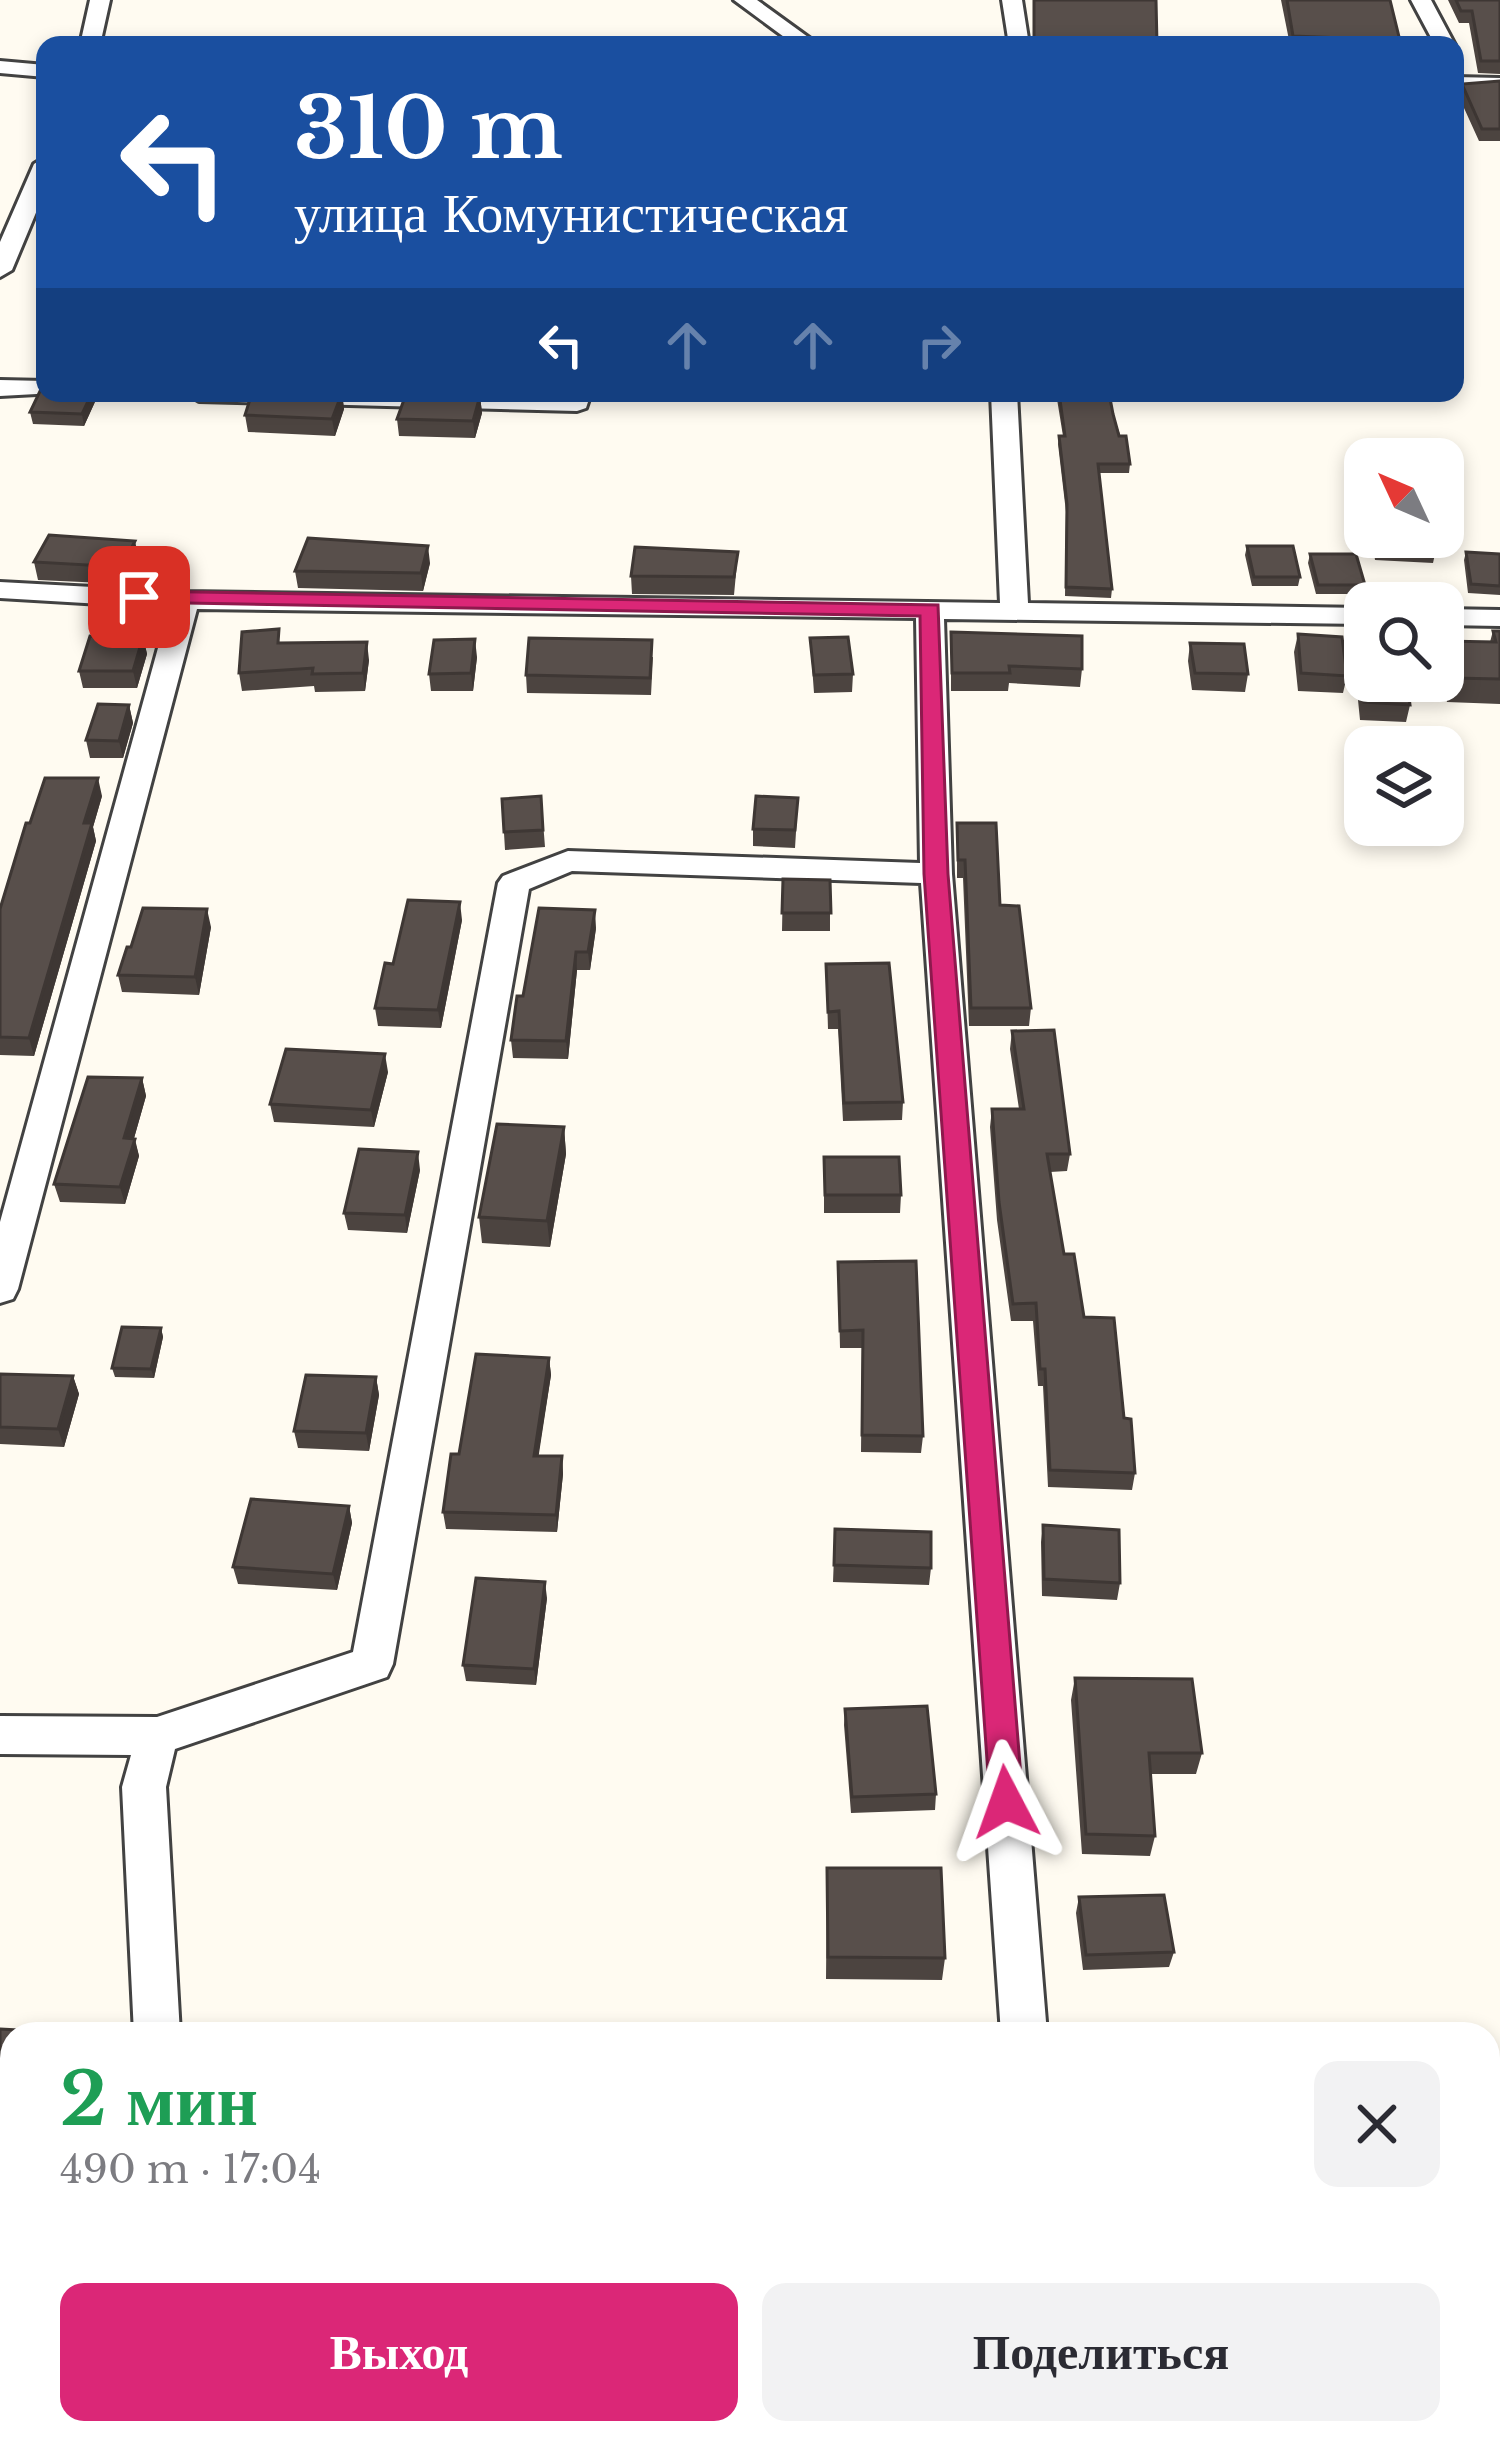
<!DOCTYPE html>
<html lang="ru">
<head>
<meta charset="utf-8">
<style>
	:root { --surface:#fff; --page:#f2f2f3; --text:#2b2b33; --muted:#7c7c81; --accent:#db2777 }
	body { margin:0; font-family:"Libre Baskerville",serif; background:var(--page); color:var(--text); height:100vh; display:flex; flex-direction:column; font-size:45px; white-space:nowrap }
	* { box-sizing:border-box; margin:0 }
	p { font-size:39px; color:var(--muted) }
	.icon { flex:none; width:66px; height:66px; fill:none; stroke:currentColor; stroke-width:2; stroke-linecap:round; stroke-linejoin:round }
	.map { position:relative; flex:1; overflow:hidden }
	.sheet { position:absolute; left:0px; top:2022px; width:1500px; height:423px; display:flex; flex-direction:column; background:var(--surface); border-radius:36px 36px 0 0; box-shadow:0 6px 18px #0003 }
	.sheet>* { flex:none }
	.guide { position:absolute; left:36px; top:36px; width:1428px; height:366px; border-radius:24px; box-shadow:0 6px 18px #0003; background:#1a4fa0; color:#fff; overflow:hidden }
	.needle { width:78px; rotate:314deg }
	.buttons { position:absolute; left:1344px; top:438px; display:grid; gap:24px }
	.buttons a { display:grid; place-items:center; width:120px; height:120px; border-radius:24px; background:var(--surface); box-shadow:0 6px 18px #0003; font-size:60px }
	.pin { position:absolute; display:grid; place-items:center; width:102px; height:102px; color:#fff; margin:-51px; border-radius:24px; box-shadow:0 6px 18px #0006 }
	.me { position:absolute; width:132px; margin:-66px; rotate:356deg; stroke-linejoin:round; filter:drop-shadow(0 0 9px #0008) }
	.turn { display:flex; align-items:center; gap:42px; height:252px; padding:0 60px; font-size:54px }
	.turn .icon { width:156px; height:156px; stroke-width:2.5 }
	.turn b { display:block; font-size:84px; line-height:102px }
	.lanes { display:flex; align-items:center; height:114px; padding:0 60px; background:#0003; justify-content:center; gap:60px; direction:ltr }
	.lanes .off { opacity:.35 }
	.round { display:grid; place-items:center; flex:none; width:126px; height:126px; border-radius:24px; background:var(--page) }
	.headline { display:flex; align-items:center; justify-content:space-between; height:204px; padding:0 60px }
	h1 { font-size:72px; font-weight:700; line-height:90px; color:#1e9e55 }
	.action { display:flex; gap:24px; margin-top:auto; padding:24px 60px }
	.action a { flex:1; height:138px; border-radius:24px; background:var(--accent); color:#fff; font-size:48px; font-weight:700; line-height:138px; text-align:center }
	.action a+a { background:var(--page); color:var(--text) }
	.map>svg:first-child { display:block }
</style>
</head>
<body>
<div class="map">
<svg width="1500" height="2444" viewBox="0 0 1500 2444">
	<rect width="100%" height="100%" fill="#fffbf1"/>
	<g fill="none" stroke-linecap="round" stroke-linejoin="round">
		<g stroke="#424242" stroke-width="6">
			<path id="minor" d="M 90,0 L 110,0 L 100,45 L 80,45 Z
				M 734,0 L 757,0 L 819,45 L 795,45 Z
				M 1002,0 L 1022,0 L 1029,45 L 1009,45 Z
				M 1411,0 L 1431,0 L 1455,45 L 1455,46 L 1435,45 Z
				M 0,61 L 45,65 L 45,77 L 0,73 Z
				M 1455,77 L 1500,78 L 1500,90 L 1455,89 Z
				M 45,157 L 45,191 L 12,270 L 0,277 L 0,242 L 34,164 Z
				M 0,380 L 45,381 L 45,393 L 55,393 L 0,396 Z
				M 186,393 L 565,395 L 591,393 L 586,408 L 577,411 L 199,401 Z
				M 991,393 L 1017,393 L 1028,603 L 1365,608 L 1365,624 L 944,619 L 952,874 L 1047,2034 L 1001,2034 L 921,883 L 572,871 L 529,889 L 393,1664 L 387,1677 L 175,1749 L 166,1787 L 180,2034 L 134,2034 L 122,1787 L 131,1755 L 0,1754 L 0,1716 L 157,1717 L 353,1652 L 498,883 L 503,876 L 568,851 L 920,863 L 916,618 L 197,609 L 18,1289 L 13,1299 L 0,1303 L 0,1222 L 169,608 L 0,598 L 0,582 L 185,592 L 1000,603 Z
				M 1443,609 L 1500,610 L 1500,626 L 1443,625 Z
				M 68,2433 L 120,2433 L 117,2444 L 65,2444 Z
				M 1029,2433 L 1081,2433 L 1081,2444 L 1029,2444 Z"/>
		</g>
		<use href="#minor" fill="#fff" fill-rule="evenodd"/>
	</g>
	<path fill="#4c4440" d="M 1281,0 L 1390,0 L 1401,45 L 1290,45 Z
		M 1448,0 L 1500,0 L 1500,74 L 1478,73 L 1469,23 L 1459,23 Z
		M 1500,81 L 1500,141 L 1479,141 L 1459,97 L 1462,84 Z
		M 99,393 L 84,426 L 33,424 L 30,412 Z
		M 246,393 L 342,393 L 344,409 L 335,436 L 248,432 L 245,415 L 248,407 Z
		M 1056,393 L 1109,393 L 1113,414 L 1130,464 L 1129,473 L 1099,473 L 1112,589 L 1111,598 L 1065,596 L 1066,512 L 1058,444 L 1059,436 L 1063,436 Z
		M 480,396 L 482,413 L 475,438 L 399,436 L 397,419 Z
		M 1372,537 L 1432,537 L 1435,554 L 1433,563 L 1375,560 Z
		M 1247,546 L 1300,577 L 1298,586 L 1252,586 L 1245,555 Z
		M 738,552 L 734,595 L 632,594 L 631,576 Z
		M 1466,552 L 1500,554 L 1500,595 L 1468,593 L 1464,560 Z
		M 1310,554 L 1365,585 L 1363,594 L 1316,594 L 1308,563 Z
		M 139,559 L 126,584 L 38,580 L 34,562 Z
		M 430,563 L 423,591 L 298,588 L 295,571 Z
		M 1493,631 L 1500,631 L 1500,704 L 1447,702 L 1442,681 L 1444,641 L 1490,642 Z
		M 951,632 L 1082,669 L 1080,687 L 1009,683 L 1008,691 L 951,691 Z
		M 1298,634 L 1347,676 L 1343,693 L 1298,691 L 1294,652 Z
		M 143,637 L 147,654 L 137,688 L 83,688 L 79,671 Z
		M 810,638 L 853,674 L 852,692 L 814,693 Z
		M 281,643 L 369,660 L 365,691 L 315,692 L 314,686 L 242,691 L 239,673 Z
		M 1190,643 L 1248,674 L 1245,692 L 1192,690 L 1188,661 Z
		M 477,657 L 473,691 L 431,691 L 429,674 Z
		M 653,657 L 651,695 L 527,693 L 526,675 Z
		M 1360,663 L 1410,705 L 1406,722 L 1360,720 L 1356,680 Z
		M 129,705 L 133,723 L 123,758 L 90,758 L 86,740 Z
		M 102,796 L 93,827 L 96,841 L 34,1056 L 0,1055 L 0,909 L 30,823 Z
		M 541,796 L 545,847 L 505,850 L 502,799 Z
		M 797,816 L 795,848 L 753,846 L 753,829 Z
		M 957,823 L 1000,905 L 1031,1008 L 1029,1026 L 969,1026 L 963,878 L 957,878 Z
		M 783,879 L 830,880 L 830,931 L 782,931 Z
		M 462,920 L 441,1028 L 378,1026 L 375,1008 L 393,964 Z
		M 211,927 L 199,995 L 122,992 L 118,975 L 131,947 Z
		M 596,928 L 590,970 L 577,970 L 568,1059 L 513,1058 L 511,1040 L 523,996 Z
		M 826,964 L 903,1102 L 902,1120 L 843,1121 L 838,1029 L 828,1029 Z
		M 1012,1031 L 1070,1154 L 1067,1171 L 1050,1172 L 1064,1254 L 1084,1317 L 1124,1418 L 1135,1473 L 1132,1490 L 1048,1487 L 1043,1386 L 1038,1386 L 1033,1321 L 1011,1321 L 997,1220 L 990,1127 L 992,1109 L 1019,1109 L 1010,1049 Z
		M 388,1072 L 374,1127 L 274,1122 L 270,1104 Z
		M 142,1078 L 146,1096 L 134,1138 L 139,1156 L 125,1204 L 60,1202 L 54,1184 Z
		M 564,1127 L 566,1154 L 550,1247 L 482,1243 L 479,1217 Z
		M 824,1157 L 901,1195 L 900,1213 L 824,1213 Z
		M 420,1170 L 407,1233 L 348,1230 L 344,1213 Z
		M 838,1262 L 923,1436 L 921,1453 L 861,1452 L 862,1348 L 840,1348 Z
		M 161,1328 L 163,1337 L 154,1378 L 115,1377 L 112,1368 Z
		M 549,1358 L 551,1375 L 538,1456 L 562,1456 L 563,1474 L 557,1532 L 446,1529 L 443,1512 L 459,1454 Z
		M 0,1374 L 73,1376 L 79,1394 L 64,1447 L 0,1444 Z
		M 376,1377 L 379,1395 L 369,1451 L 298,1448 L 294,1431 Z
		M 349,1506 L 352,1523 L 337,1590 L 238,1584 L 233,1567 Z
		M 1043,1525 L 1120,1583 L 1117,1600 L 1042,1596 L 1041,1542 Z
		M 835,1529 L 931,1568 L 929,1585 L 833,1582 Z
		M 547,1598 L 536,1685 L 466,1681 L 463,1665 Z
		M 1075,1678 L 1202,1753 L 1196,1774 L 1150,1774 L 1155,1836 L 1150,1856 L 1082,1854 L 1071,1700 Z
		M 845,1709 L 936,1794 L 935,1810 L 851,1813 L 844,1725 Z
		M 827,1868 L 945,1958 L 942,1980 L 826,1979 Z
		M 1079,1897 L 1174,1952 L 1169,1967 L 1083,1970 L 1076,1913 Z"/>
	<path fill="#3e3734" d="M 92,393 L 99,393 L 84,426 L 82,414 Z
		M 342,393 L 344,409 L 335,436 L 332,419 Z
		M 480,396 L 482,413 L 475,438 L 473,421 Z
		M 135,541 L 139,559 L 126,584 L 122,567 Z
		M 428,546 L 430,563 L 423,591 L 421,573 Z
		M 143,637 L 147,654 L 137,688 L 133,671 Z
		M 475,639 L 477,657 L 473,691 L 471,673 Z
		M 367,642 L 369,660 L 365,691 L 363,673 Z
		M 129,705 L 133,723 L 123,758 L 119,741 Z
		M 98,778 L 102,796 L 93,827 L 96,841 L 34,1056 L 29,1038 L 84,823 Z
		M 460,902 L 462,920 L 441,1028 L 438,1010 Z
		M 207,909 L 211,927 L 199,995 L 195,977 Z
		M 595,910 L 596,928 L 590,970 L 588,952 Z
		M 576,952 L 577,970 L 568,1059 L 566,1041 Z
		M 385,1054 L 388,1072 L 374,1127 L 371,1110 Z
		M 142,1078 L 146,1096 L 129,1156 L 124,1138 Z
		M 564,1127 L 566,1154 L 550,1247 L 547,1221 Z
		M 135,1139 L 139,1156 L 125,1204 L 120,1187 Z
		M 418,1152 L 420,1170 L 407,1233 L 405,1215 Z
		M 161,1328 L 163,1337 L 154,1378 L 151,1369 Z
		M 549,1358 L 551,1375 L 536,1473 L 534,1456 Z
		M 73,1376 L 79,1394 L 64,1447 L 58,1429 Z
		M 376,1377 L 379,1395 L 369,1451 L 366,1433 Z
		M 562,1456 L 563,1474 L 557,1532 L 556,1515 Z
		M 349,1506 L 352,1523 L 337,1590 L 333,1574 Z
		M 545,1582 L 547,1598 L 536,1685 L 534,1669 Z
		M 12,2051 L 12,2116 L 0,2164 L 0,2098 Z"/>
	<path fill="#584f4b" stroke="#3e3734" stroke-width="3" d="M 1034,0 L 1156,0 L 1157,45 L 1034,45 Z
		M 1287,0 L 1390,0 L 1401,45 L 1368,45 L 1367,39 L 1293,36 Z
		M 1456,0 L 1500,0 L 1500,61 L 1481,61 L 1472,11 L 1461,11 Z
		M 1500,81 L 1500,129 L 1482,129 L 1462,84 Z
		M 45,386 L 45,393 L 92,393 L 82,414 L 30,412 L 42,387 Z
		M 252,393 L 342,393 L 332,419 L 245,415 Z
		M 1059,393 L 1109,393 L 1113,414 L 1119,436 L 1126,436 L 1130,464 L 1098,464 L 1112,589 L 1066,587 L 1067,504 L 1059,436 L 1065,436 Z
		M 406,394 L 480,396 L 473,421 L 397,419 Z
		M 49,535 L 135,541 L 122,567 L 34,562 Z
		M 1375,537 L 1432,537 L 1435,554 L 1377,551 Z
		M 308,538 L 428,546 L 421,573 L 295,571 Z
		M 1247,546 L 1293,546 L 1300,577 L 1254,577 Z
		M 635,547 L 738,552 L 734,577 L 631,576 Z
		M 1466,552 L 1500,554 L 1500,586 L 1471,584 Z
		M 1310,554 L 1356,554 L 1365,585 L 1318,585 Z
		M 279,629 L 278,643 L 367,642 L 363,673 L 312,674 L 313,668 L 239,673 L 242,632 Z
		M 1493,631 L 1500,631 L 1500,679 L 1453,678 L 1444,641 L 1496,642 Z
		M 951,632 L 1082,636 L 1082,669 L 1009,666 L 1010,673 L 952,673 Z
		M 1298,634 L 1342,637 L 1347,676 L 1301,673 Z
		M 90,636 L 143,637 L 133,671 L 79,671 Z
		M 848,637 L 853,674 L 814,675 L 810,638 Z
		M 529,638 L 652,640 L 650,678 L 526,675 Z
		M 475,639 L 471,673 L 429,674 L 434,640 Z
		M 1190,643 L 1244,644 L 1248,674 L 1195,673 Z
		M 1360,663 L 1365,663 L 1365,681 L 1407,681 L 1410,705 L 1364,702 Z
		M 98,704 L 129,705 L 119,741 L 86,740 Z
		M 45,778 L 98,778 L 84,823 L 92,823 L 29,1038 L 0,1037 L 0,909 L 26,823 L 30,823 Z
		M 541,796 L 543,830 L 504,832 L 502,799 Z
		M 756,796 L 798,798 L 795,830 L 753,829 Z
		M 957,823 L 996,823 L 1000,905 L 1019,906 L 1031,1008 L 971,1008 L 965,860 L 958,860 Z
		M 783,879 L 830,880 L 831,913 L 782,913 Z
		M 408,900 L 460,902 L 438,1010 L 375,1008 L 385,963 L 393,964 Z
		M 143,908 L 207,909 L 195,977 L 118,975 L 127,947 L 131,947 Z
		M 539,908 L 595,910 L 588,952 L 576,952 L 566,1041 L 511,1040 L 517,996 L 523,996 Z
		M 889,963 L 903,1102 L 844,1103 L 839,1011 L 828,1012 L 826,964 Z
		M 1054,1030 L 1070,1154 L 1047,1154 L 1064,1254 L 1074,1254 L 1084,1317 L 1114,1318 L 1124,1418 L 1131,1419 L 1135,1473 L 1050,1470 L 1045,1369 L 1040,1369 L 1036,1303 L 1013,1304 L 999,1202 L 992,1109 L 1024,1109 L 1012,1031 Z
		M 286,1049 L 385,1054 L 371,1110 L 270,1104 Z
		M 88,1077 L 142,1078 L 124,1138 L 135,1139 L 120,1187 L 54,1184 Z
		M 497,1124 L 564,1127 L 547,1221 L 479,1217 Z
		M 359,1149 L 418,1152 L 405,1215 L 344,1213 Z
		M 824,1157 L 899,1157 L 901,1195 L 825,1195 Z
		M 916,1261 L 923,1436 L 862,1435 L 863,1330 L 840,1331 L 838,1262 Z
		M 122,1327 L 161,1328 L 151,1369 L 112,1368 Z
		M 476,1354 L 549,1358 L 534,1456 L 562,1456 L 556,1515 L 443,1512 L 451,1454 L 459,1454 Z
		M 0,1374 L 73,1376 L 58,1429 L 0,1427 Z
		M 306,1375 L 376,1377 L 366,1433 L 294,1431 Z
		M 251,1499 L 349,1506 L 333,1574 L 233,1567 Z
		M 1043,1525 L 1119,1530 L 1120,1583 L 1044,1579 Z
		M 835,1529 L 931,1532 L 931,1568 L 834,1565 Z
		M 476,1578 L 545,1582 L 534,1669 L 463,1665 Z
		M 1075,1678 L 1192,1679 L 1202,1753 L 1149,1753 L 1155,1836 L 1086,1834 Z
		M 927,1706 L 936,1794 L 852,1797 L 845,1709 Z
		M 827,1868 L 941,1868 L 945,1958 L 828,1957 Z
		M 1164,1895 L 1174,1952 L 1086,1955 L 1079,1897 Z
		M 0,2029 L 17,2030 L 16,2034 L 12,2034 L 12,2051 L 0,2098 Z"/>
	<path fill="#db2777" stroke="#8e194d" stroke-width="3" d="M 139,591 L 938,605 L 948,874 L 1023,1802 L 1018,1813 L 1006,1817 L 995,1813 L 990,1802 L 924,874 L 920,616 L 131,602 L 131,593 Z"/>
</svg>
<div class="buttons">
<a><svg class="needle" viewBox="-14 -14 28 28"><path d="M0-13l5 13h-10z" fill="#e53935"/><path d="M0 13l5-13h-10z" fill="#7c7c81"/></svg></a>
<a><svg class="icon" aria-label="search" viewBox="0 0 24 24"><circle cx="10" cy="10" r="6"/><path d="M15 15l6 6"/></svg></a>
<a><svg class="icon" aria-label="layers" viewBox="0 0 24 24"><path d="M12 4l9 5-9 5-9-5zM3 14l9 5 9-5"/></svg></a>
</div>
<div class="pin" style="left:139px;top:597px;background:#d93025"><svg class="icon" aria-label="arrive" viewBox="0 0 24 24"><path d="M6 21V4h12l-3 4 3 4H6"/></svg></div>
<svg class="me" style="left:1006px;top:1802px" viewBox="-20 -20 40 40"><path d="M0-17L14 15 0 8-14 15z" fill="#db2777" stroke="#fff" stroke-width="4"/></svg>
<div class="guide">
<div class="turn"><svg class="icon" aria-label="left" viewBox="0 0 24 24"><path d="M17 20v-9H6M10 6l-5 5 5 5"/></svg><div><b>310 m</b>улица Комунистическая</div></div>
<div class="lanes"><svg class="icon" aria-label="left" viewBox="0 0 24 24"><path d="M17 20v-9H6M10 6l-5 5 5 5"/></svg><svg class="icon off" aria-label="ahead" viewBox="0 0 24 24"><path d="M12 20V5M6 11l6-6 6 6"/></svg><svg class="icon off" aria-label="ahead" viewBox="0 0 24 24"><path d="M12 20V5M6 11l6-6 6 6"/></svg><svg class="icon off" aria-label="right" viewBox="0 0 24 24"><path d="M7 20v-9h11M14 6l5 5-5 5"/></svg></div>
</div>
<section class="sheet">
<div class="headline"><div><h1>2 мин</h1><p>490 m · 17:04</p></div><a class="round"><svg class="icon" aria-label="close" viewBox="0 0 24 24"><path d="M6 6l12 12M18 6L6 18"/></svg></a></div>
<div class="action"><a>Выход</a><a>Поделиться</a></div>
</section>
</div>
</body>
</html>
